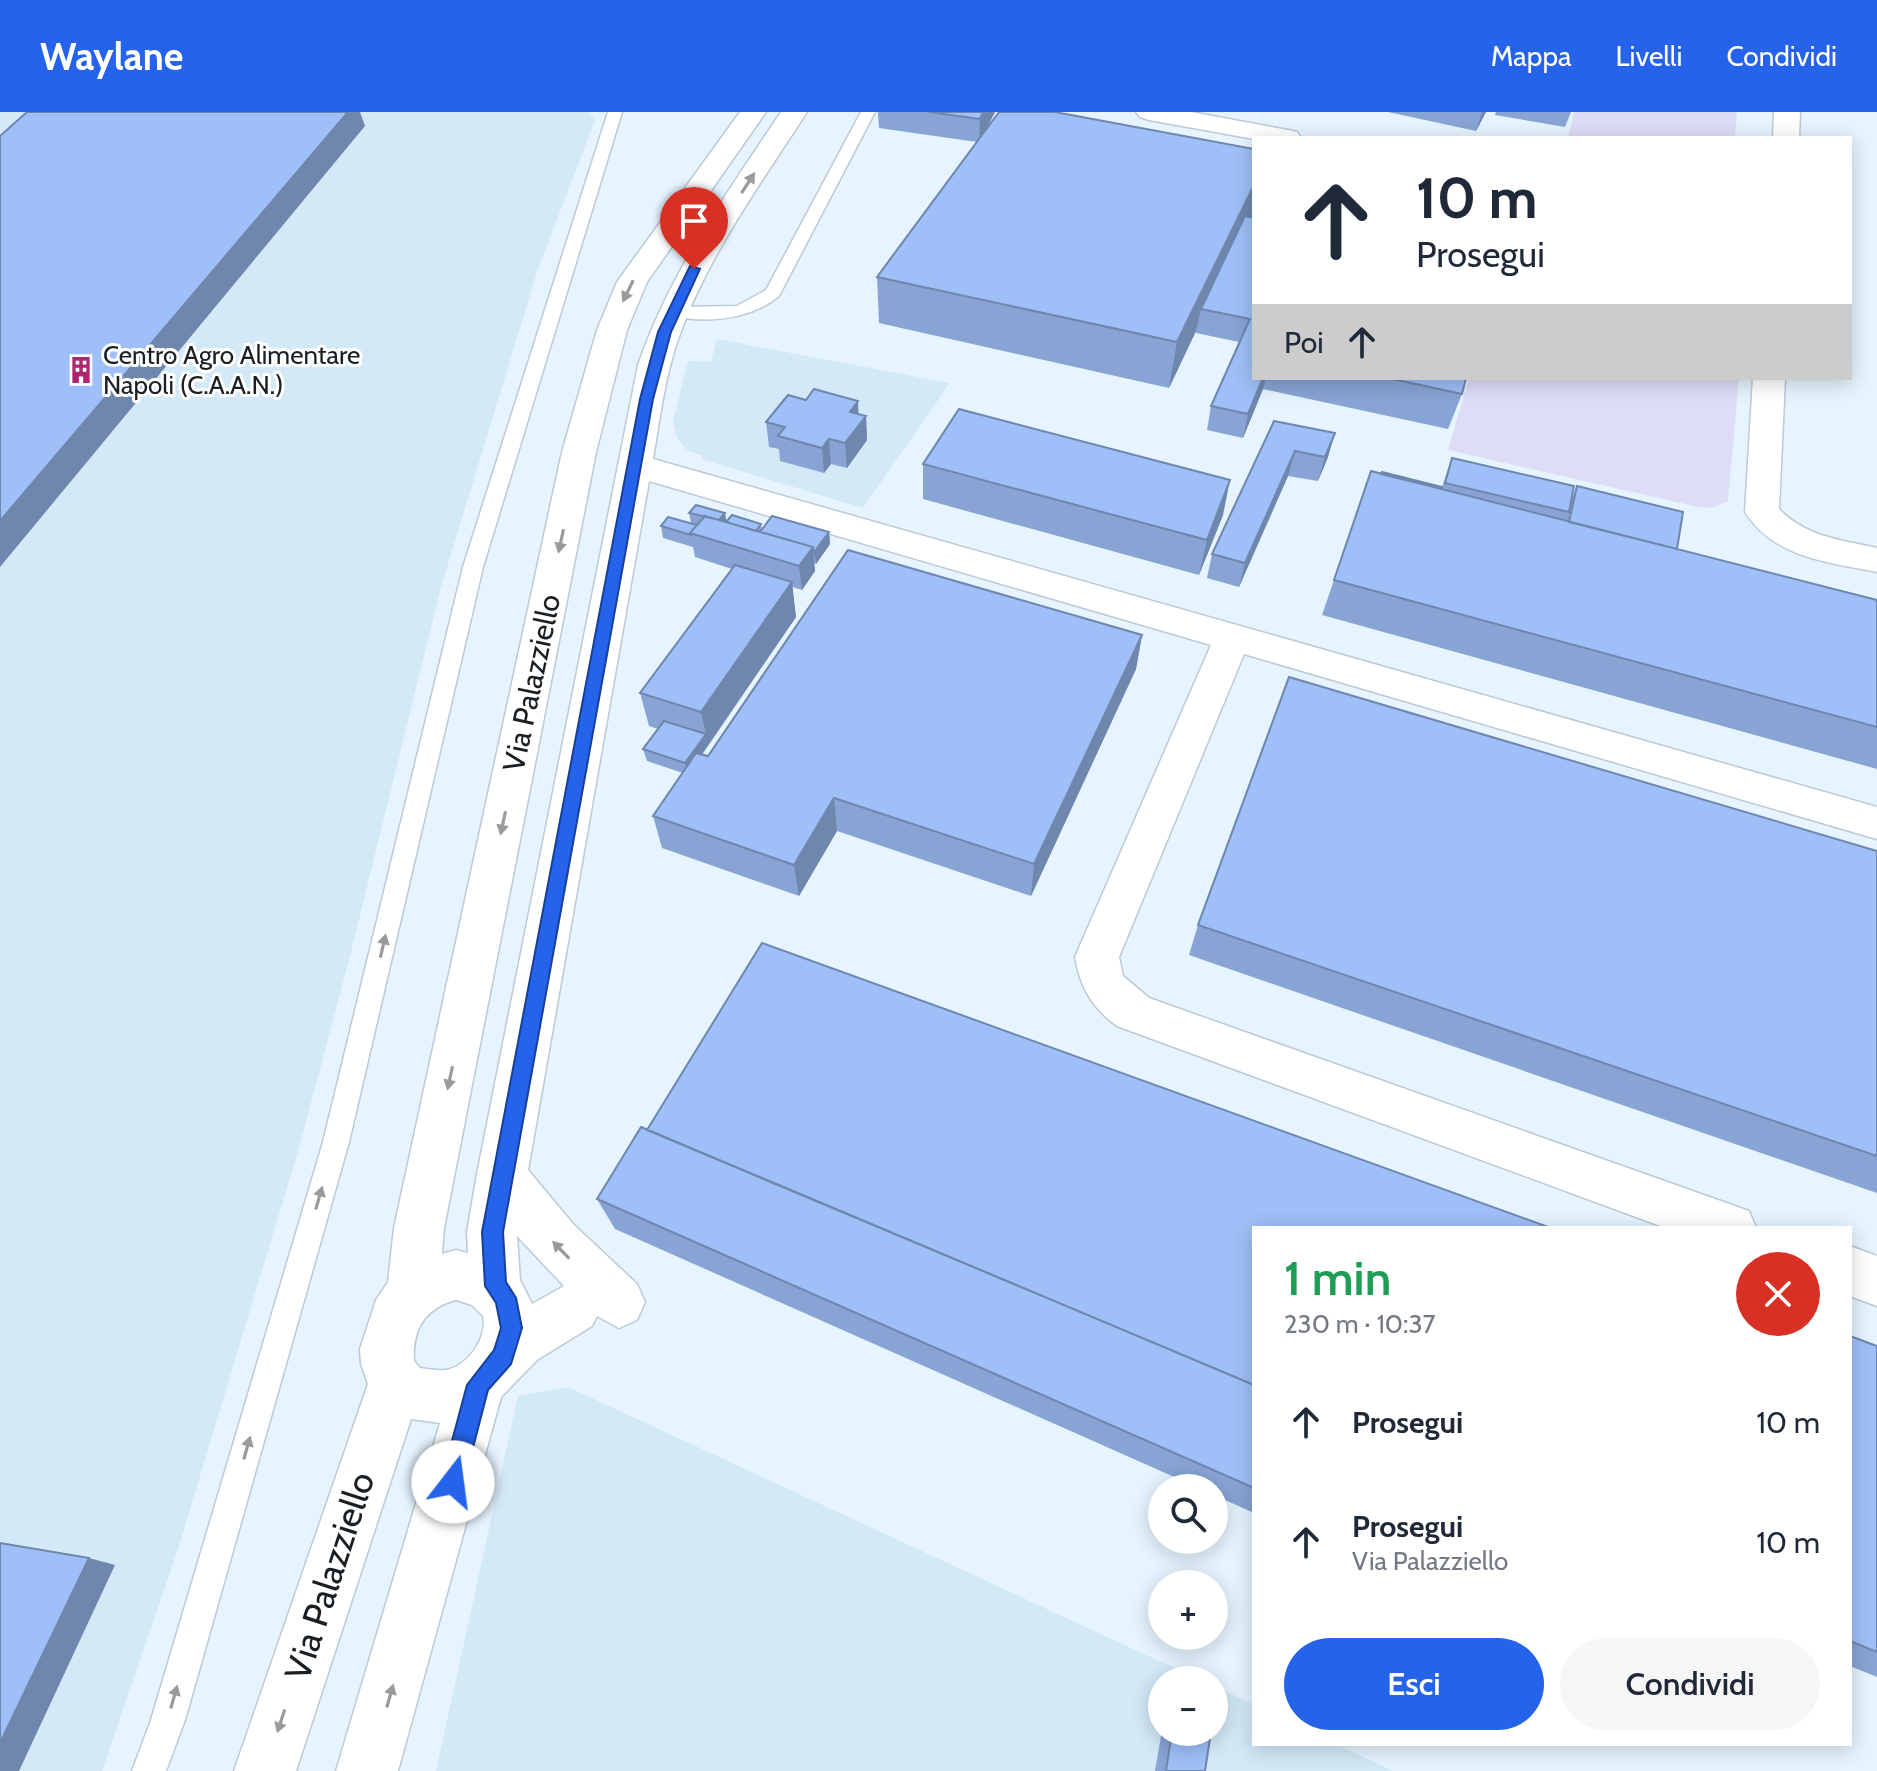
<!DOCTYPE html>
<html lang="it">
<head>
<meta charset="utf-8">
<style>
	:root { --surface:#fff; --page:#f6f6f7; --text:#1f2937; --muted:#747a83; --accent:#2563eb }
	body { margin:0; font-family:Cabin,sans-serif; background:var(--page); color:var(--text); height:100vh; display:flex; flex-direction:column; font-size:30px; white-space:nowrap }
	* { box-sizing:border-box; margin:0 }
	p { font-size:26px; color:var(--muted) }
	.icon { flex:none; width:44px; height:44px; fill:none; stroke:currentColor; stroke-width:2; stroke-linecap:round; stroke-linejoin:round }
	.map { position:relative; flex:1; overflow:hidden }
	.side { position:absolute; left:1252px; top:1114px; width:600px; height:520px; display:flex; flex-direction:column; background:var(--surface); border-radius:0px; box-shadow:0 4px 20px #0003 }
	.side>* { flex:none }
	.banner { position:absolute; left:1252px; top:24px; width:600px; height:244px; border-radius:0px; box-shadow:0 4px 20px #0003; background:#fff; color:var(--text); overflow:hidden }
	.controls { position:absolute; left:1148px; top:1362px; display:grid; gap:16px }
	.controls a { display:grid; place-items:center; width:80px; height:80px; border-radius:50%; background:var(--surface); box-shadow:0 4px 20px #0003; font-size:40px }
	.pin { position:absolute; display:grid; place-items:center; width:68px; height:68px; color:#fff; margin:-82px -34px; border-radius:50% 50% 50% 0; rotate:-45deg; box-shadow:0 0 8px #0007 }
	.pin .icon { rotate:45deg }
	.me { position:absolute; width:88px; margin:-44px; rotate:15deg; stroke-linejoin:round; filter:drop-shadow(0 0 6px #0008) }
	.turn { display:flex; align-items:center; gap:28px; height:168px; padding:0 32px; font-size:36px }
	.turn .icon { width:104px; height:104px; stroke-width:2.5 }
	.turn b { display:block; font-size:56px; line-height:68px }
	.then { display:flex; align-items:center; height:76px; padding:0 32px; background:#0003; gap:16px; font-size:30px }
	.round { display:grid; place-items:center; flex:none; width:84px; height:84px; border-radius:42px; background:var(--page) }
	.summary { display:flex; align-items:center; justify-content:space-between; height:136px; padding:0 32px }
	h1 { font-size:48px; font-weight:600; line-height:60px; color:#1e9e55 }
	.primary-button { display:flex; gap:16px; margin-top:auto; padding:16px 32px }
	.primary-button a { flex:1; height:92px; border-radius:48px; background:var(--accent); color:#fff; font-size:32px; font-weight:600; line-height:92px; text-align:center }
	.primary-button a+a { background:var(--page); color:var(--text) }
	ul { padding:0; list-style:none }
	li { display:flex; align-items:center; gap:24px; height:120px; padding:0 32px }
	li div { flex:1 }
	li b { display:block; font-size:30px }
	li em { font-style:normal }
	header { display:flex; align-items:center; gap:48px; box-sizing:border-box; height:112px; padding:0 40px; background:var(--accent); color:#fff }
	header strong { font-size:38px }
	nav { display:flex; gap:44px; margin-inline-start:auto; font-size:28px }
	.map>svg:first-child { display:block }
</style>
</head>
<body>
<header>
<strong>Waylane</strong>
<nav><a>Mappa</a><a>Livelli</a><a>Condividi</a></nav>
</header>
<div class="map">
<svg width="1877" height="1659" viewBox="0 0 1877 1659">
	<rect width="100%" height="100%" fill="#e5f4ff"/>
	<path fill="#d3e9f8" d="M 0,0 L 588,0 L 595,8 L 538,157 L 441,475 L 350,844 L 299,1036 L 178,1437 L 102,1659 L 0,1659 Z
		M 717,227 L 950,271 L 863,396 L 701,347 L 703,344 L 687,338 L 677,326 L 673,310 L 688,249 L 711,250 Z
		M 568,1275 L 1200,1568 L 1162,1568 L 1162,1620 L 1214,1620 L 1214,1574 L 1254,1593 L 1254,1632 L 1336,1632 L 1393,1659 L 436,1659 L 518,1284 Z"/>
	<path fill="#dddef6" d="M 1574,0 L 1737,0 L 1735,26 L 1568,26 Z
		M 1469,266 L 1739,266 L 1728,389 L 1712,396 L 1694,394 L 1448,338 Z"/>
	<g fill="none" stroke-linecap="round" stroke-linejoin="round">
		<g stroke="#bbcad4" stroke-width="3">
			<path id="lane" d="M 608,0 L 622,0 L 483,455 L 349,1030 L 185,1608 L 166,1659 L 132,1659 L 151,1608 L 323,1030 L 463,455 Z
				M 861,0 L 875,0 L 779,184 C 750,208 705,212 669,203 L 667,200 L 669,197 L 675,195 L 737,194 L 766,178 Z"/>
		</g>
		<g stroke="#bbcad4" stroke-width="3">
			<path id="street" d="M 740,0 L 766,0 L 647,170 L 627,218 L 596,340 L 444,1116 L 442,1142 L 456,1138 L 468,1141 L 467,1120 L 477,1062 L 638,253 C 670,160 727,81 781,0 L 807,0 C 761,71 709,142 680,222 C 665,262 660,306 653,347 L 1877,695 L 1877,727 L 1244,542 L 1119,845 L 1123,864 L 1149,886 L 1749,1099 L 1756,1116 L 1666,1116 L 1117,914 C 1092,896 1080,875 1075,845 L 1211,533 L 649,369 L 528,1058 L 574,1113 L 637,1172 L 645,1190 L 637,1208 L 619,1216 L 597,1204 L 592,1214 L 537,1248 L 501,1285 L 398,1659 L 336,1659 L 440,1311 L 411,1307 L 296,1659 L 234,1659 L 368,1272 L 361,1252 L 360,1237 L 376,1188 L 388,1170 L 394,1116 L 562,340 L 597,218 L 617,170 ZM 517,1124 L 564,1174 L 532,1192 L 520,1168 ZM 456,1188 L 472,1193 L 483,1204 C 488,1224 469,1254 446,1258 C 438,1259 428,1257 420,1256 L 414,1249 C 412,1218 425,1196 456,1188 Z
				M 1136,0 L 1191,0 L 1288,18 L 1297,20 L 1301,26 L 1254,27 L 1149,8 L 1140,5 Z
				M 1774,0 L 1800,0 L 1799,26 L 1773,26 Z
				M 1753,266 L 1785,266 L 1779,397 C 1806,425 1841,428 1877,436 L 1877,460 C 1828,450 1774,446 1745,400 Z
				M 1850,1134 L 1877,1144 L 1877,1194 L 1850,1184 Z"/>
		</g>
		<use href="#lane" fill="#fff" fill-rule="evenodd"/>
		<use href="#street" fill="#fff" fill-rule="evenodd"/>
	</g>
	<path fill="#88a4d4" d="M 878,0 L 995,0 L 986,18 L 1254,37 L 1254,100 L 1251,105 L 1254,266 L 1466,266 L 1462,282 L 1448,317 L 1263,277 L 1243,326 L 1207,318 L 1211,294 L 1239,230 L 1196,221 L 1196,219 L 1169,276 L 879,211 L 877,165 L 977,30 L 879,16 Z
		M 1388,0 L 1486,0 L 1476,19 Z
		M 1496,0 L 1571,0 L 1565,15 L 1495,3 Z
		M 859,302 L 866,304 L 867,328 L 847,356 L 831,352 L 824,361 L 780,349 L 779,337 L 769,335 L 766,310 Z
		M 1274,309 L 1328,345 L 1318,369 L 1288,364 L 1239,475 L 1207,466 L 1212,442 Z
		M 1452,346 L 1572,386 L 1577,374 L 1677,437 L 1877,488 L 1877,657 L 1322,503 L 1334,468 L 1442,375 Z
		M 923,352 L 1223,403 L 1199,463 L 923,387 Z
		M 689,401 L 725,401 L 726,410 L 761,412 L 762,418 L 829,420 L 830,432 L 816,452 L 814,451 L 815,459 L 802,478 L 792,475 L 796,505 L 702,643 L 708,644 L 1142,523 L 1136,557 L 1031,784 L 837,719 L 799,784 L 662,736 L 653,704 L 683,661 L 647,649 L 643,637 L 658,617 L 649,614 L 640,581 L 732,457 L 695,445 L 693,435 L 663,426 L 661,414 L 691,411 Z
		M 1877,739 L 1877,1081 L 1189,843 L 1198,813 Z
		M 647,1018 L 1254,1116 L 1254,1401 L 1214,1383 L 1214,1376 L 1199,1376 L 615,1117 L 597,1087 Z
		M 1850,1224 L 1877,1234 L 1877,1565 L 1850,1554 Z
		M 1162,1618 L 1162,1620 L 1211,1620 L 1205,1659 L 1155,1659 Z"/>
	<path fill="#6f86ad" d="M 348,0 L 360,0 L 365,14 L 0,455 L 0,409 Z
		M 983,0 L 995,0 L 979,31 L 980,7 Z
		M 1482,0 L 1486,0 L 1476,19 Z
		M 1254,73 L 1254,100 L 1207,198 L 1201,197 L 1196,219 L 1169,276 L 1177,230 Z
		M 1263,266 L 1266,266 L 1263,277 L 1243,326 L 1248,302 Z
		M 858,289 L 859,313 L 866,304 L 867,328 L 847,356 L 845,331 L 850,300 Z
		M 1335,321 L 1328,345 L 1318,369 L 1325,345 Z
		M 829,327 L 831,352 L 824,361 L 822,336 Z
		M 1295,339 L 1288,364 L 1239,475 L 1245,451 Z
		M 1230,368 L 1223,403 L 1199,463 L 1207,428 Z
		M 725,401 L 727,413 L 718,409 Z
		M 829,420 L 830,432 L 816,452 L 814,440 Z
		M 813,435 L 815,459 L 802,478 L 799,454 Z
		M 792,470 L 796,505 L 688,662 L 685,651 L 706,622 L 701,600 Z
		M 1142,523 L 1136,557 L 1031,784 L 1034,752 Z
		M 834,686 L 837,719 L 799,784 L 794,753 Z
		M 89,1446 L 115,1453 L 19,1659 L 0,1659 L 0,1631 Z"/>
	<path fill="#9ebff7" stroke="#6f86ad" stroke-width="2" d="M 27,0 L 348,0 L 0,409 L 0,24 Z
		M 929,0 L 983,0 L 980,7 Z
		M 999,0 L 1055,0 L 1254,37 L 1254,73 L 1177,230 L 877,165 Z
		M 1245,104 L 1254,106 L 1254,266 L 1263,266 L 1248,302 L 1211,294 L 1250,207 L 1201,197 Z
		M 1388,266 L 1466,266 L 1462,282 Z
		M 814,277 L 858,289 L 850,300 L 866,304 L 845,331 L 829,327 L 822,336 L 778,324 L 785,315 L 766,310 L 788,283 L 806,288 Z
		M 959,297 L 1230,368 L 1207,428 L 923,352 Z
		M 1274,309 L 1335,321 L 1325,345 L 1295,339 L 1245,451 L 1212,442 Z
		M 1452,346 L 1574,374 L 1569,400 L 1445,371 Z
		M 1371,359 L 1877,488 L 1877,615 L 1334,468 Z
		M 1382,360 L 1442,375 L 1442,377 L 1381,362 Z
		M 1577,374 L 1683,400 L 1677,437 L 1569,410 Z
		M 696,393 L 725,401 L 719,408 L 689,401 Z
		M 732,403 L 761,412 L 756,419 L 726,410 Z
		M 705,404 L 813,435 L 799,454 L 690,421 Z
		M 772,404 L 829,420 L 814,440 L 813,439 L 813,435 L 760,420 Z
		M 668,405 L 697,413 L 690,421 L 691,423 L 661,414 Z
		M 848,438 L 1142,523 L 1034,752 L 834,686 L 794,753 L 653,704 L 696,641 L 708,644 Z
		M 735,453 L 792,470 L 701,600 L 640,581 Z
		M 1289,565 L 1877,739 L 1877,1044 L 1198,813 Z
		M 664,609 L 706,622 L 685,651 L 643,637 Z
		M 762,831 L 1551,1116 L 1254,1116 L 1254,1273 L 647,1018 Z
		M 641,1015 L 1254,1273 L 1254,1376 L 597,1087 Z
		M 1850,1224 L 1877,1234 L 1877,1540 L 1850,1529 Z
		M 0,1431 L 89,1446 L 0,1631 Z
		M 1214,1577 L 1218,1578 L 1214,1604 Z
		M 1172,1620 L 1211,1620 L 1205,1659 L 1166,1659 Z"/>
	<defs><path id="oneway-solid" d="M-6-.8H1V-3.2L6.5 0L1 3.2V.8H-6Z" transform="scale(2)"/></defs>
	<g fill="#989a9c">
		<use href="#oneway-solid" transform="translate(748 71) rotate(-57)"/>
		<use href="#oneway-solid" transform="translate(628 179) rotate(116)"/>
		<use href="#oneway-solid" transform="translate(561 429) rotate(102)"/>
		<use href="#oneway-solid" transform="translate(503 711) rotate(102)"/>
		<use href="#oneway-solid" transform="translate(383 834) rotate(-77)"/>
		<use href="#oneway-solid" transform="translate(450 966) rotate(102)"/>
		<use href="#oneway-solid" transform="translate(319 1086) rotate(-74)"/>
		<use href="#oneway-solid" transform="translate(561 1138) rotate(-134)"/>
		<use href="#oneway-solid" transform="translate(247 1336) rotate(-74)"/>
		<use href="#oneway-solid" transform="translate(390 1584) rotate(-74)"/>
		<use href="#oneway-solid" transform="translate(174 1585) rotate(-74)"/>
		<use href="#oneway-solid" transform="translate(281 1609) rotate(108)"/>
	</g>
	<path fill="#2563eb" stroke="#184099" stroke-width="2" d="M 690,154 L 700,157 L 671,220 L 653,287 L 503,1120 L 506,1170 L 516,1186 L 522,1216 L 511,1252 L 488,1278 L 464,1370 L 461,1378 L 453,1381 L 445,1378 L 441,1370 L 467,1273 L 494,1238 L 501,1216 L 496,1191 L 485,1174 L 482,1120 L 640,287 L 658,220 Z"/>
	<defs>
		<g id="building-bare" transform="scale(2.16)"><path d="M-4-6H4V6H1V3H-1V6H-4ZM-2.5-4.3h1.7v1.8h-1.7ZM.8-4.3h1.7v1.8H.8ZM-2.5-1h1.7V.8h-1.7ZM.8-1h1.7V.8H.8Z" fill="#ab266e" stroke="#fff" stroke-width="2.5" paint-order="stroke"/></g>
	</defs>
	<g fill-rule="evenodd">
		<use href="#building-bare" x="81" y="258"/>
	</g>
	<g text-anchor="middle" stroke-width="6" stroke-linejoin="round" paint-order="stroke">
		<g font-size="26" fill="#1a1f23" stroke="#fff" text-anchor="start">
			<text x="103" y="252">Centro Agro Alimentare<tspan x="103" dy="30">Napoli (C.A.A.N.)</tspan></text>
		</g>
		<g font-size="30" fill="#1a1f23" stroke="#fff">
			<text transform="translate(532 571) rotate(-78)" y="10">Via Palazziello</text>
		</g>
		<g font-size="36" fill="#1a1f23" stroke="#fff">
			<text transform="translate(329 1464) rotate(-72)" y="13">Via Palazziello</text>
		</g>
	</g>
</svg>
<div class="controls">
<a><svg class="icon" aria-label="search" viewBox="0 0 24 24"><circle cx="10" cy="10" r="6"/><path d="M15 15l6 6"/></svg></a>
<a>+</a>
<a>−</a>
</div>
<div class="pin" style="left:694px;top:157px;background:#d93025"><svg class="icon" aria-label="arrive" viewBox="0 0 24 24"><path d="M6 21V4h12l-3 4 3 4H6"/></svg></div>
<svg class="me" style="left:453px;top:1370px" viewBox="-20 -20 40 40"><circle r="19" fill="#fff"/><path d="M0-13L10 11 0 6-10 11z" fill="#2563eb"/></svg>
<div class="banner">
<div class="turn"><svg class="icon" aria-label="ahead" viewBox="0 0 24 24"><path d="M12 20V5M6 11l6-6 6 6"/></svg><div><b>10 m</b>Prosegui</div></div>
<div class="then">Poi<svg class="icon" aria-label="ahead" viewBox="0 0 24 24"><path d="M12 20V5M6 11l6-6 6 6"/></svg></div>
</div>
<section class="side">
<div class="summary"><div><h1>1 min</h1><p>230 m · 10:37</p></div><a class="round" style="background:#d93025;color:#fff"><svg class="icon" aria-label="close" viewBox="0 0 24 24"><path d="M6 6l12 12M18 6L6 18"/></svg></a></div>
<ul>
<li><svg class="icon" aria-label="ahead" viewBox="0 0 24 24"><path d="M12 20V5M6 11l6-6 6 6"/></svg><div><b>Prosegui</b></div><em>10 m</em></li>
<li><svg class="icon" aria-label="ahead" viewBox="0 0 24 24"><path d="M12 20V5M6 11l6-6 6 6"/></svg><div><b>Prosegui</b><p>Via Palazziello</p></div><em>10 m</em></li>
</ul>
<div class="primary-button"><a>Esci</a><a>Condividi</a></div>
</section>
</div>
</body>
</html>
